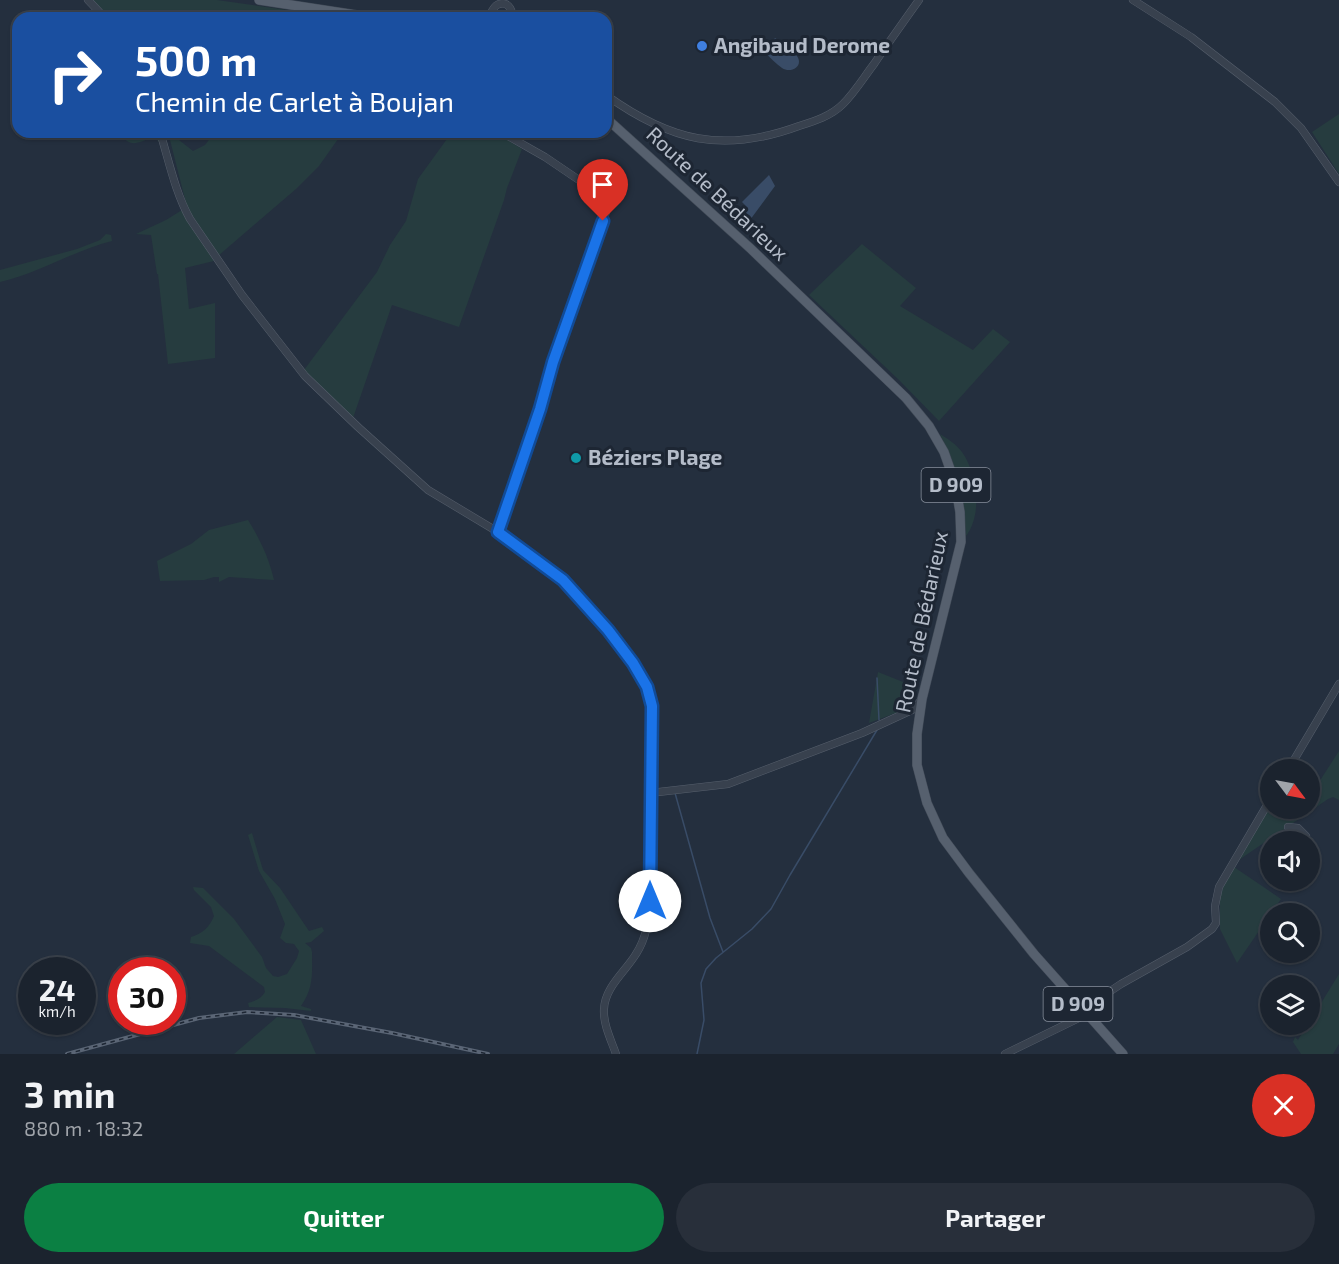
<!DOCTYPE html>
<html lang="fr">
<head>
<meta charset="utf-8">
<style>
	:root { --surface:#1b232e; --page:#282f3a; --text:#f1f3f6; --muted:#a0a4aa; --line:#39404a; --accent:#0b8043 }
	body { margin:0; font-family:"Exo 2",sans-serif; background:var(--page); color:var(--text); height:100vh; display:flex; flex-direction:column; font-size:22px; white-space:nowrap }
	* { box-sizing:border-box; margin:0 }
	p { font-size:20px; color:var(--muted) }
	.icon { flex:none; width:33px; height:33px; fill:none; stroke:currentColor; stroke-width:2; stroke-linecap:round; stroke-linejoin:round }
	.map { position:relative; height:1054px; overflow:hidden }
	.panel { display:flex; flex-direction:column; background:var(--surface); flex:1 }
	.panel>* { flex:none }
	.banner { position:absolute; left:12px; top:12px; width:600px; height:126px; border-radius:18px; box-shadow:0 2px 4px #0004,0 0 0 2px var(--line); background:#1a4fa0; color:#fff; overflow:hidden }
	.needle { width:39px; rotate:122deg }
	.fabs { position:absolute; left:1260px; top:759px; display:grid; gap:12px }
	.fabs a { display:grid; place-items:center; width:60px; height:60px; border-radius:50%; background:var(--surface); box-shadow:0 2px 4px #0004,0 0 0 2px var(--line); font-size:30px }
	.speed { position:absolute; left:18px; top:957px; display:flex; gap:12px; font-size:30px; font-weight:700; text-align:center }
	.speed>* { display:grid; place-content:center; width:78px; height:78px; border-radius:50%; background:var(--surface); box-shadow:0 2px 4px #0004,0 0 0 2px var(--line); line-height:1 }
	.speed small { font-size:15px; font-weight:400 }
	.speed .limit { border:9px solid #d22; background:#fff; color:#111 }
	.pin { position:absolute; display:grid; place-items:center; width:51px; height:51px; color:#fff; margin:-62px -26px; border-radius:50% 50% 50% 0; rotate:-45deg; box-shadow:0 0 6px #0007 }
	.pin .icon { rotate:45deg }
	.me { position:absolute; width:66px; margin:-33px; rotate:0deg; stroke-linejoin:round; filter:drop-shadow(0 0 4px #0008) }
	.turn { display:flex; align-items:center; gap:21px; height:126px; padding:0 24px; font-size:27px }
	.turn .icon { width:78px; height:78px; stroke-width:2.5 }
	.turn b { display:block; font-size:42px; line-height:51px }
	.round { display:grid; place-items:center; flex:none; width:63px; height:63px; border-radius:32px; background:var(--page) }
	.overview { display:flex; align-items:center; justify-content:space-between; height:102px; padding:0 24px }
	h1 { font-size:36px; font-weight:700; line-height:45px }
	.primary-button { display:flex; gap:12px; margin-top:auto; padding:12px 24px }
	.primary-button a { flex:1; height:69px; border-radius:36px; background:var(--accent); color:#fff; font-size:24px; font-weight:700; line-height:69px; text-align:center }
	.primary-button a+a { background:var(--page); color:var(--text) }
	.map>svg:first-child { display:block }
</style>
</head>
<body>
<div class="map">
<svg width="1339" height="1054" viewBox="0 0 1339 1054">
	<rect width="100%" height="100%" fill="#242f3e"/>
	<path fill="#263c3f" d="M 93,0 L 217,0 L 342,18 L 111,18 Z
		M 1339,114 L 1339,174 L 1312,132 Z
		M 120,132 L 158,132 L 160,143 L 154,137 C 139,142 129,150 120,132 Z
		M 163,132 L 172,132 L 179,140 L 193,151 L 205,145 L 215,132 L 343,132 L 319,166 L 296,189 L 218,256 L 187,207 L 170,140 L 164,139 Z
		M 452,132 L 494,132 L 522,149 L 507,188 L 504,200 L 459,327 L 392,305 L 353,418 L 304,370 L 377,272 L 390,245 L 406,221 L 418,179 Z
		M 182,210 L 214,261 L 185,268 L 189,309 L 215,303 L 215,358 L 168,364 L 158,274 L 157,274 L 151,235 L 136,234 L 166,220 Z
		M 106,234 L 111,235 L 112,241 C 73,251 39,273 0,282 L 0,270 L 77,249 L 100,240 Z
		M 862,244 L 916,288 L 900,306 L 973,350 L 993,329 L 1010,342 L 939,421 L 899,380 L 809,295 Z
		M 940,434 C 948,439 956,444 962,452 C 977,473 983,514 966,536 L 962,493 L 952,460 Z
		M 248,520 C 260,539 269,558 274,580 L 229,577 L 219,582 L 219,577 L 214,577 L 204,580 L 160,581 L 157,561 L 191,544 L 209,530 Z
		M 878,672 L 918,688 L 909,708 L 869,723 Z
		M 1339,751 L 1339,800 L 1333,797 L 1328,799 L 1236,862 L 1270,805 L 1270,808 L 1310,808 L 1310,796 Z
		M 252,833 L 263,870 L 280,888 L 309,931 L 322,927 L 324,931 L 311,942 L 305,943 L 311,948 L 312,952 C 312,974 314,987 301,1006 L 311,1009 L 311,1011 L 285,1008 L 249,1007 L 248,1003 C 255,1001 261,999 265,992 L 264,987 L 209,946 L 190,943 L 191,937 C 203,933 209,928 214,916 L 211,907 L 194,890 L 193,887 L 203,888 L 234,919 L 262,957 L 266,968 L 273,976 L 278,977 L 287,974 L 297,958 L 299,951 L 294,944 L 286,943 L 280,938 L 285,924 L 275,899 L 259,871 L 248,835 Z
		M 1234,867 L 1281,899 L 1237,963 L 1220,929 L 1220,897 L 1224,885 Z
		M 1339,974 L 1339,1044 L 1333,1054 L 1301,1054 L 1293,1042 L 1295,1037 L 1298,1040 L 1307,1025 L 1310,1024 L 1310,1021 Z
		M 277,1017 L 301,1020 L 316,1054 L 234,1054 Z"/>
	<path fill="#394c67" d="M 775,38 C 782,42 792,49 797,56 C 804,66 791,74 782,68 C 776,64 770,57 764,52 Z
		M 769,175 L 775,186 L 750,220 L 745,214 L 748,208 L 742,202 Z"/>
	<g fill="none" stroke-linecap="round" stroke-linejoin="round">
		<path stroke="#394c67" stroke-width="1.5" d="M 877,678 L 879,720
			M 675,793 L 710,918 L 723,952
			M 697,1054 L 704,1020 L 701,983 L 706,969 L 716,958 L 752,929 L 771,909 L 790,875 L 877,730"/>
		<g stroke="#565f6c" stroke-width="8">
			<path id="minor" d="M 88,0 L 105,18
				M 1133,0 L 1191,37 L 1275,102 L 1301,128 L 1339,182
				M 488,18 C 491,14 493,7 497,5 C 507,0 513,9 512,18
				M 606,95 C 670,141 723,154 799,126 C 815,121 831,116 843,104 C 855,92 864,77 874,64 C 889,42 904,21 919,0
				M 160,132 C 169,161 175,192 190,219 L 242,295 L 305,376 L 358,427 L 428,490 L 498,532 L 563,580 L 608,630 L 633,663 L 647,687 L 652,706 L 650,901 C 648,921 647,937 636,954 C 625,972 605,987 604,1009 C 603,1024 611,1040 616,1054
				M 498,532 L 540,409 L 553,362 L 610,201 L 545,157 L 501,132
				M 1288,770 L 1339,684
				M 650,793 L 728,784 L 862,733 L 914,709 L 922,699
				M 1288,827 L 1298,828 L 1306,836
				M 1005,1054 L 1081,1017 L 1091,1004 L 1121,984 L 1187,947 L 1212,929 L 1216,923 L 1215,906 L 1219,887 L 1270,800"/>
		</g>
		<g stroke="#414a57" stroke-width="10">
			<path id="major" d="M 259,0 L 376,18
				M 606,118 L 750,248 L 906,398 L 929,426 L 944,452 L 955,483 L 960,512 L 961,542 L 922,699 L 917,734 L 917,765 L 927,803 L 943,838 L 969,873 L 1034,954 L 1123,1054"/>
		</g>
		<use href="#minor" stroke="#38414e" stroke-width="7"/>
		<use href="#major" stroke="#56606e" stroke-width="9"/>
		<g stroke="#5a6575" stroke-width="4">
			<path id="rail" d="M 67,1054 L 199,1018 L 247,1012 L 294,1015 L 392,1033 L 488,1054"/>
		</g>
		<use href="#rail" stroke="#1d2633" stroke-width="1.5" stroke-dasharray="4.5" stroke-linecap="butt"/>
	</g>
	<g fill="none" stroke-linecap="round" stroke-linejoin="round">
		<g stroke="#114b97" stroke-width="15">
			<path id="route" d="M 603,221 L 553,362 L 540,409 L 498,532 L 563,580 L 608,630 L 633,663 L 647,687 L 652,706 L 650,901"/>
		</g>
		<use href="#route" stroke="#1a73e8" stroke-width="10"/>
	</g>
	<circle fill="#3f7fe0" stroke="#1d2633" stroke-width="2" cx="702" cy="46" r="6"/>
	<circle fill="#0f9aa8" stroke="#1d2633" stroke-width="2" cx="576" cy="458" r="6"/>
	<g text-anchor="middle" stroke-width="6" stroke-linejoin="round" paint-order="stroke">
		<g fill="#1d2633" stroke="#878f9c" stroke-width="1.5">
			<rect x="921.5" y="468" width="69" height="34" rx="4.5"/>
			<rect x="1043.5" y="987" width="69" height="34" rx="4.5"/>
		</g>
		<g font-size="20" font-weight="bold" fill="#b4bcc9">
			<text x="956" y="492">D 909</text>
			<text x="1078" y="1011">D 909</text>
		</g>
		<g font-size="21" font-weight="bold" fill="#b4bcc9" stroke="#1d2633" text-anchor="start">
			<text x="714" y="53">Angibaud Derome</text>
			<text x="588" y="465">Béziers Plage</text>
		</g>
		<g font-size="21" fill="#b4bcc9" stroke="#1d2633">
			<text transform="translate(717 194) rotate(43)" y="7">Route de Bédarieux</text>
			<text transform="translate(922 622) rotate(-78)" y="7">Route de Bédarieux</text>
		</g>
	</g>
</svg>
<div class="fabs">
<a><svg class="needle" viewBox="-14 -14 28 28"><path d="M0-13l5 13h-10z" fill="#e53935"/><path d="M0 13l5-13h-10z" fill="#a0a4aa"/></svg></a>
<a><svg class="icon" aria-label="sound" viewBox="0 0 24 24"><path d="M4 9h4l5-4v14l-5-4H4zM17 9q2 3 0 6"/></svg></a>
<a><svg class="icon" aria-label="search" viewBox="0 0 24 24"><circle cx="10" cy="10" r="6"/><path d="M15 15l6 6"/></svg></a>
<a><svg class="icon" aria-label="layers" viewBox="0 0 24 24"><path d="M12 4l9 5-9 5-9-5zM3 14l9 5 9-5"/></svg></a>
</div>
<div class="speed"><div>24<small>km/h</small></div><div class="limit">30</div></div>
<div class="pin" style="left:603px;top:221px;background:#d93025"><svg class="icon" aria-label="arrive" viewBox="0 0 24 24"><path d="M6 21V4h12l-3 4 3 4H6"/></svg></div>
<svg class="me" style="left:650px;top:901px" viewBox="-20 -20 40 40"><circle r="19" fill="#fff"/><path d="M0-13L10 11 0 6-10 11z" fill="#1a73e8"/></svg>
<div class="banner">
<div class="turn"><svg class="icon" aria-label="right" viewBox="0 0 24 24"><path d="M7 20v-9h11M14 6l5 5-5 5"/></svg><div><b>500 m</b>Chemin de Carlet à Boujan</div></div>
</div>
</div>
<section class="panel">
<div class="overview"><div><h1>3 min</h1><p>880 m · 18:32</p></div><a class="round" style="background:#d93025;color:#fff"><svg class="icon" aria-label="close" viewBox="0 0 24 24"><path d="M6 6l12 12M18 6L6 18"/></svg></a></div>
<div class="primary-button"><a>Quitter</a><a>Partager</a></div>
</section>
</body>
</html>
